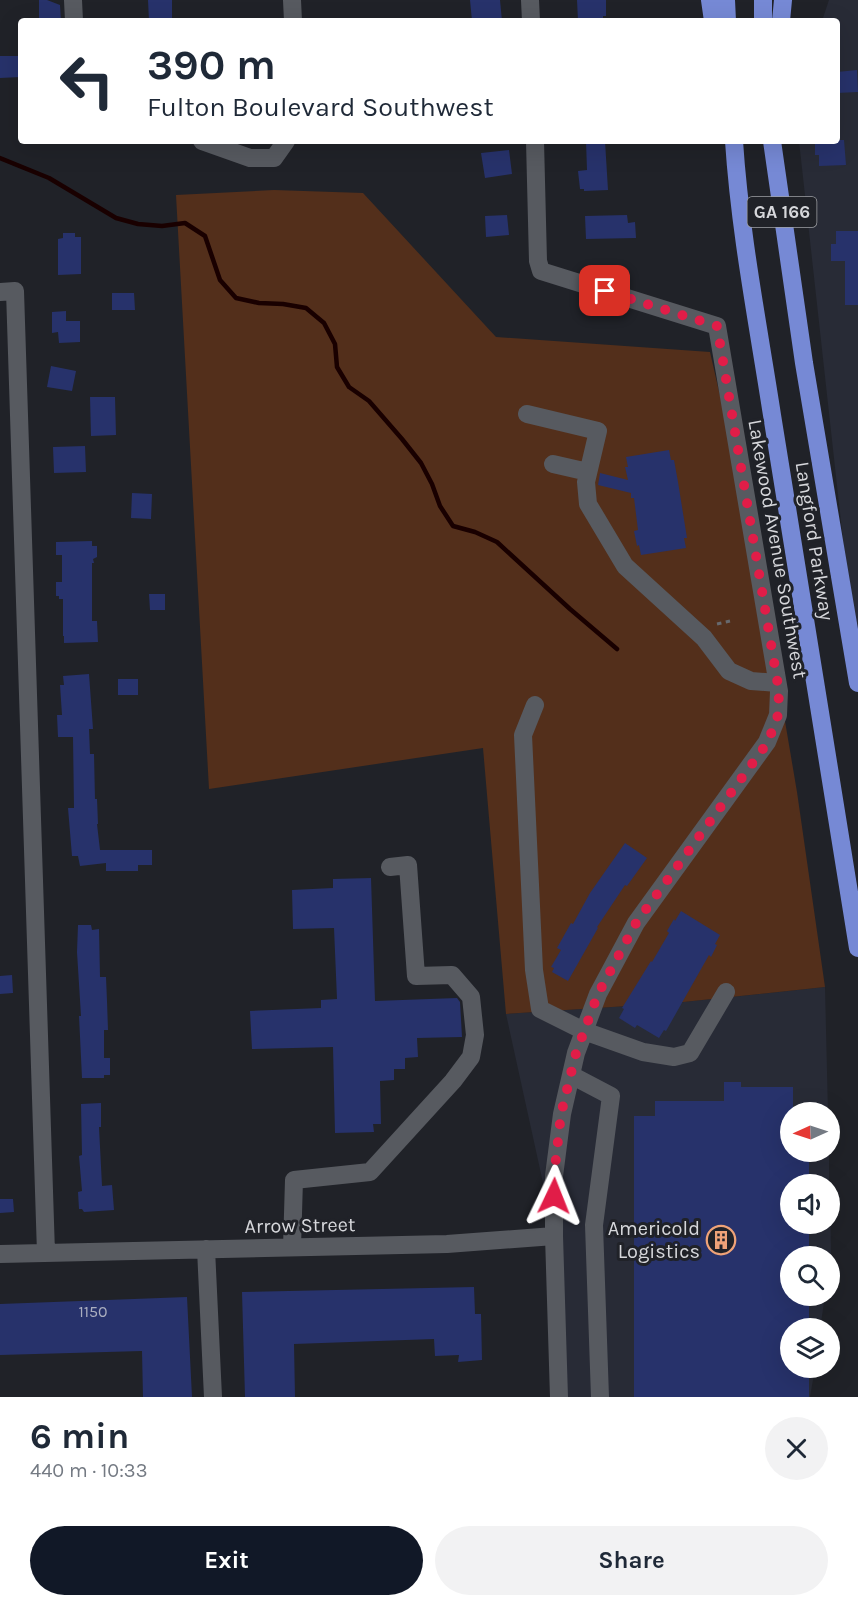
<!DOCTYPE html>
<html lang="en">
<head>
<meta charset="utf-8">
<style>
	:root { --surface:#fff; --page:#f2f2f3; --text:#1f2937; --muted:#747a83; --accent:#111827 }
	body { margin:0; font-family:Karla,sans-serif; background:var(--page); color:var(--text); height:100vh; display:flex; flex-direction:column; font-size:22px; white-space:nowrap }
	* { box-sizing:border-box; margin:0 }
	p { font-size:20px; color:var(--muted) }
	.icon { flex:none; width:33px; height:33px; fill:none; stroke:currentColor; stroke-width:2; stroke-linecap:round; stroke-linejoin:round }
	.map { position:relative; height:1397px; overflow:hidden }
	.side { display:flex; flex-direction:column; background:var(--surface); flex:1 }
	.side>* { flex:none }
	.top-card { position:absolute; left:18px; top:18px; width:822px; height:126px; border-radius:6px; box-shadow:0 6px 24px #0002; background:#fff; color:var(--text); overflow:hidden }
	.needle { width:39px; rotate:267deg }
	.fabs { position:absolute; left:780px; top:1102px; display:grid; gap:12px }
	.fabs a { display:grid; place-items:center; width:60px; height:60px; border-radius:50%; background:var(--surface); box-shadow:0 6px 24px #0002; font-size:30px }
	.pin { position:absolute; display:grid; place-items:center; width:51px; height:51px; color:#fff; margin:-26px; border-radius:12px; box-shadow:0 3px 9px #0006 }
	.me { position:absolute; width:66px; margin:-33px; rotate:2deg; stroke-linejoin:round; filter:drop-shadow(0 0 4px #0008) }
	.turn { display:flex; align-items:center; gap:21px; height:126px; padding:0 30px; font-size:27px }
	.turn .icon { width:78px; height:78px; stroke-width:2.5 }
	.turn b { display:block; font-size:42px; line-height:51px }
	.round { display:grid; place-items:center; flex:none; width:63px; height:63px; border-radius:32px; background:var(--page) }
	.overview { display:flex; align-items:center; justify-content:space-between; height:102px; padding:0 30px }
	h1 { font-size:36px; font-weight:700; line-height:45px }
	.button { display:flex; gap:12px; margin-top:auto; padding:12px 30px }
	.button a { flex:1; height:69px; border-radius:36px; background:var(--accent); color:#fff; font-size:24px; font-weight:700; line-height:69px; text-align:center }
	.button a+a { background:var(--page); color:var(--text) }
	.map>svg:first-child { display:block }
</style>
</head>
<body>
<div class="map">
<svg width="858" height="1397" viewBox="0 0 858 1397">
	<rect width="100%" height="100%" fill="#202228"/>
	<path fill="#282b36" d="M 829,0 L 858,0 L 858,628 L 847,576 L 799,141 L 837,141 L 837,21 L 822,21 Z
		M 825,987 L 828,1113 L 790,1113 L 790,1152 L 829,1152 L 829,1185 L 790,1185 L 790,1224 L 830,1224 L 830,1186 L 831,1254 L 830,1265 L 830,1257 L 790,1257 L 790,1296 L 825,1296 L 820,1329 L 790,1329 L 790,1368 L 815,1368 L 810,1397 L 558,1397 L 554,1233 L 506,1014 L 674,1003 Z"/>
	<path fill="#532f1b" d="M 274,190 L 363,193 L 496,337 L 710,352 L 758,562 L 797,792 L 825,987 L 674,1003 L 506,1014 L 483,748 L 209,789 L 176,195 Z"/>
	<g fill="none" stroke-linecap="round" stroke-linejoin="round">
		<path stroke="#190000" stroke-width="4.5" d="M 0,158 L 49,178 L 116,218 L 138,224 L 162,226 L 185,223 L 205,236 L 220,280 L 236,298 L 259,303 L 283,304 L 306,308 L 324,323 L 335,344 L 337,367 L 349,387 L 369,401 L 402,439 L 421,463 L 432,484 L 440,506 L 453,526 L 475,532 L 497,542 L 570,609 L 617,649"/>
	</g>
	<path fill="#27326b" d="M 39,0 L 47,0 L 60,5 L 61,21 L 39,21 Z
		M 148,0 L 172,0 L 172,21 L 149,21 Z
		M 470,0 L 500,0 L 502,21 L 472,21 Z
		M 577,0 L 606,0 L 606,16 L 603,16 L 603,21 L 578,21 Z
		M 0,56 L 21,56 L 21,77 L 0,78 Z
		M 857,70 L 858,92 L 837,93 L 837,72 Z
		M 837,140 L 844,140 L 846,165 L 819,166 L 819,155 L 815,155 L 815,142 Z
		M 586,141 L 605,141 L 608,190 L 584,191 L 584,189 L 580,189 L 578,171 L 587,170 Z
		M 509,150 L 512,174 L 485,178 L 481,153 Z
		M 507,215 L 509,235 L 486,237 L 485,216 Z
		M 627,215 L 628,223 L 635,222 L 636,238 L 586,239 L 585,216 Z
		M 836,231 L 858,231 L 858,305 L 845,305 L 845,261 L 831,261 L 831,244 L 836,244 Z
		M 63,233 L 75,233 L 75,237 L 81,237 L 81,274 L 58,275 L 58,239 L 63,238 Z
		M 112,293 L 134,293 L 135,310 L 112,310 Z
		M 66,311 L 66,321 L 80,321 L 80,342 L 59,343 L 58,332 L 52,333 L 52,312 Z
		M 51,366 L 76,371 L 72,391 L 47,387 Z
		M 90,397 L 115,397 L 116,435 L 91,436 Z
		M 85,446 L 86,472 L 54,473 L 53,447 Z
		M 669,450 L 671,460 L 674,460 L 678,482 L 687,538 L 684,538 L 686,548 L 641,555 L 639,545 L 637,546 L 634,531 L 638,530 L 634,498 L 631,498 L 631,493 L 598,485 L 600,473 L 628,480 L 625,467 L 628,467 L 626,457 Z
		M 132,493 L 152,494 L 151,519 L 131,518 Z
		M 92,541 L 92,546 L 97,546 L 97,557 L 93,559 L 94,563 L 92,563 L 92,621 L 97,621 L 98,642 L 64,643 L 64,636 L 63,636 L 63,599 L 59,599 L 59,596 L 56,596 L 56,582 L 62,582 L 62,555 L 56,555 L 56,542 Z
		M 149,594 L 165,594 L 165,610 L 150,610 Z
		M 89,674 L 93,729 L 89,729 L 90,754 L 94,754 L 95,799 L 97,799 L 98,824 L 97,824 L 100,850 L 152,850 L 152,865 L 138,865 L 138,871 L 106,871 L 106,863 L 80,866 L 78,856 L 72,856 L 68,808 L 74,808 L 73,737 L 58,737 L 57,715 L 62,715 L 60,685 L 64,685 L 63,676 Z
		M 118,679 L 138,679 L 138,695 L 118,695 Z
		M 625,843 L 647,858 L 627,886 L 625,885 L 597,927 L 598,928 L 568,981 L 552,972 L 554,968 L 551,967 L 561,950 L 557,948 L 571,923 L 573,924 L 590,893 Z
		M 371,878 L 375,1001 L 457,998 L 460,1002 L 462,1037 L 417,1038 L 418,1057 L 405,1058 L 405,1069 L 394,1069 L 394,1080 L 380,1081 L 381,1124 L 373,1124 L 374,1132 L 335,1133 L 333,1047 L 252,1049 L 250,1011 L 321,1008 L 321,1000 L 337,999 L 334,928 L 293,929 L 292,890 L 333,888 L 333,879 Z
		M 681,911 L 720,935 L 715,944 L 717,945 L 711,957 L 709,955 L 666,1031 L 664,1030 L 659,1038 L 637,1025 L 635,1028 L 619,1018 L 624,1009 L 622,1008 L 651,961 L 652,962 L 669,933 L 667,931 L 674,919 L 675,921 Z
		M 78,925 L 91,925 L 92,930 L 99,929 L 100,977 L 106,977 L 107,1001 L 108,1030 L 104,1030 L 104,1058 L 110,1058 L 110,1075 L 104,1075 L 104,1078 L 82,1078 L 79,1016 L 81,1016 L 77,952 Z
		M 12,975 L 13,993 L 0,994 L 0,976 Z
		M 724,1082 L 741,1082 L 741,1087 L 793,1087 L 793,1113 L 790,1113 L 790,1152 L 809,1152 L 809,1185 L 790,1185 L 790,1224 L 809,1224 L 809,1257 L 790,1257 L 790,1296 L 809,1296 L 809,1329 L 790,1329 L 790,1368 L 809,1368 L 809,1397 L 634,1397 L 634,1116 L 655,1116 L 655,1101 L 724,1101 Z
		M 101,1103 L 101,1127 L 99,1127 L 102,1186 L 112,1185 L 114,1210 L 84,1212 L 82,1209 L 79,1209 L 78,1192 L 82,1191 L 79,1156 L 82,1155 L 81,1104 Z
		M 0,1199 L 13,1199 L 14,1212 L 0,1213 Z
		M 474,1287 L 475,1314 L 481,1314 L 482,1360 L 458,1362 L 459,1355 L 435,1356 L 434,1339 L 294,1344 L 295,1397 L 245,1397 L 242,1292 Z
		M 187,1297 L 192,1397 L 143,1397 L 142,1351 L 0,1355 L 0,1304 Z"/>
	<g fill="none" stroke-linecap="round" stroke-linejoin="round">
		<path stroke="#67696e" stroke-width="3" stroke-dasharray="4.5 4.5" stroke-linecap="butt" d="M 717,624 L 730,621"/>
		<path stroke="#575a60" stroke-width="18" d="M 73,0 L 74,21
			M 292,0 L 293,21
			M 530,0 L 531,21
			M 202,141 L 250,158 L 274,158 L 286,141
			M 535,141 L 538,261 L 541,271 L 717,326 L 779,691 L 778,715 L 767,742 L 636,923 L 598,994 L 576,1053 L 562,1114 L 554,1176 L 554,1236 L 559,1397
			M 0,292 L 15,291 L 46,1253
			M 527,414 L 598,431 L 586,482 L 588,504 L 625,566 L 704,638 L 729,671 L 751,681 L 777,683
			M 553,464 L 588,472
			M 535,705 L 523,735 L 534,970 L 540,1009 L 584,1031 L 643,1052 L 674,1057 L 690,1053 L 726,992
			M 571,1075 L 611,1096 L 594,1225 L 600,1397
			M 292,1247 L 294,1180 L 370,1172 L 453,1081 L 471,1057 L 475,1035 L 471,997 L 452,975 L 416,976 L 408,865 L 390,867
			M 206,1249 L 213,1397
			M 0,1254 L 447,1244 L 554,1236"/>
		<path stroke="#7689d5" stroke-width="18" d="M 710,0 L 713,21
			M 726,0 L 727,21
			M 763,0 L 763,21
			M 781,21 L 783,0
			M 734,141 C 740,233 758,324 772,415 C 800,593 830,770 858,948
			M 772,141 L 804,363 L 858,683"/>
	</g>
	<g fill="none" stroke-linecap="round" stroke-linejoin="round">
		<path stroke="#e11d48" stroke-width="10" stroke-dasharray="0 18" d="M 554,1196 L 554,1176 L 561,1114 L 576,1053 L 598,994 L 636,923 L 768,742 L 778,715 L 779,691 L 717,326 L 605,291"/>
	</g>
	<defs>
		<g id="building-ring" transform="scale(1.5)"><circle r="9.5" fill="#202228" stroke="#efa378" stroke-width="1.5"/><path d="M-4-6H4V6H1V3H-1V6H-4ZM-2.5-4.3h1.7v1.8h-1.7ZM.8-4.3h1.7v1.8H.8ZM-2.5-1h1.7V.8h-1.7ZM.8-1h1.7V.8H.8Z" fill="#efa378"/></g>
	</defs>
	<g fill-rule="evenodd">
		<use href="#building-ring" x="721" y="1240"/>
	</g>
	<g text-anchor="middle" stroke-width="6" stroke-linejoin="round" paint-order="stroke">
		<g font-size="16" fill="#aaaebf">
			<text x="93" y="1317">1150</text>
		</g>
		<rect fill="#202228" stroke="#9fa1a5" stroke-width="1.5" x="747.5" y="197" width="69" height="30" rx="4.5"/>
		<g font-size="18" font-weight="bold" fill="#d6d7db">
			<text x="782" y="218">GA 166</text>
		</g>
		<g font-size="20" fill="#d6d7db" stroke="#202228">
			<text transform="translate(815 541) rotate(81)" y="7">Langford Parkway</text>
			<text transform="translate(778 549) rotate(80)" y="7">Lakewood Avenue Southwest</text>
			<text transform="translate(300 1225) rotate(-1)" y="7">Arrow Street</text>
		</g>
		<g font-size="20" fill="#d6d7db" stroke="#202228" text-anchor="end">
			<text x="700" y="1235">Americold<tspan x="700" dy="23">Logistics</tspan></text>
		</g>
	</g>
</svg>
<div class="fabs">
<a><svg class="needle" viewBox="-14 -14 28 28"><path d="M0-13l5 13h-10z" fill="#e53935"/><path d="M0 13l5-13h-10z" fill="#747a83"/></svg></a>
<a><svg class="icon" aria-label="sound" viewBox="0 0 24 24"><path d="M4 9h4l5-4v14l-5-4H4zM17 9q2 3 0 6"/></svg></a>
<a><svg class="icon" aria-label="search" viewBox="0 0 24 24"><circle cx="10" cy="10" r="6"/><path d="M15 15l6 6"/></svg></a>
<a><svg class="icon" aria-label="layers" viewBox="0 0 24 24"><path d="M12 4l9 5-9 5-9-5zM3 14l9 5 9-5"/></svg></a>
</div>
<div class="pin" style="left:605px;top:291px;background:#d93025"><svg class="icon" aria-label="arrive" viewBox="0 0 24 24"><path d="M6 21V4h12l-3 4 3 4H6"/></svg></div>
<svg class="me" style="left:554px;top:1196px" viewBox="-20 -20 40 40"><path d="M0-17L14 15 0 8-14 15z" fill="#e11d48" stroke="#fff" stroke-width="4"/></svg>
<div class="top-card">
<div class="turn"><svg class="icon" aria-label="left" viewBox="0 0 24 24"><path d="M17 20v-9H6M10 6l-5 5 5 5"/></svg><div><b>390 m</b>Fulton Boulevard Southwest</div></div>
</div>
</div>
<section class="side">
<div class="overview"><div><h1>6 min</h1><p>440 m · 10:33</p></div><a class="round"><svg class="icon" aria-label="close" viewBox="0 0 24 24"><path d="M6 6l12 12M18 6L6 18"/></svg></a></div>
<div class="button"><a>Exit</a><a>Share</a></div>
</section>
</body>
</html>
